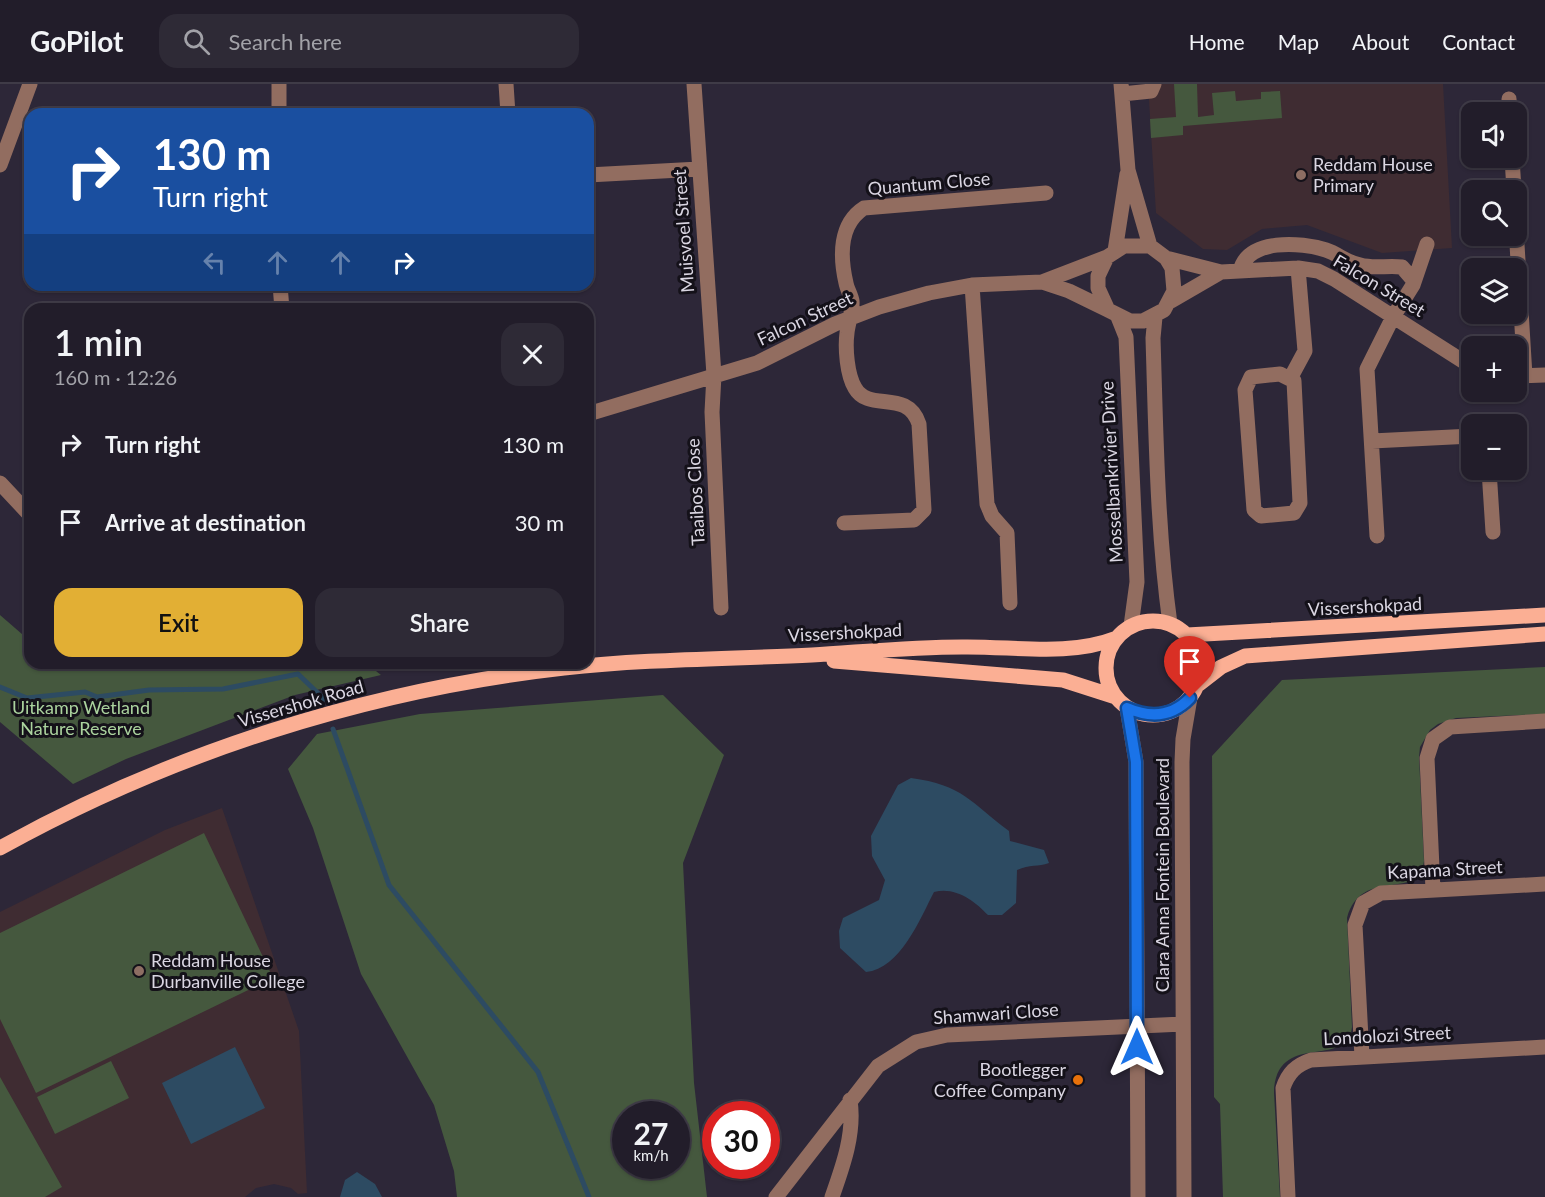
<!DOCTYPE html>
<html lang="en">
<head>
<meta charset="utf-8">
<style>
	:root { --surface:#221d2a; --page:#2e2a36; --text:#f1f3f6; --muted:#a2a2a8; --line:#3f3b47; --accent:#e2af34 }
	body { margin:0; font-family:Lato,sans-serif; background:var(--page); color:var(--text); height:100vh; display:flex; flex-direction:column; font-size:22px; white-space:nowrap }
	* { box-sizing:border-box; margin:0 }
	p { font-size:20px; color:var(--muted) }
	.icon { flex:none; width:33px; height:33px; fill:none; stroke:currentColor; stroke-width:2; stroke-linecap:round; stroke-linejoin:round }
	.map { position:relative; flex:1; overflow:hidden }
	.drawer { position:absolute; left:24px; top:219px; width:570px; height:366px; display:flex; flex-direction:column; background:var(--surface); border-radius:18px; box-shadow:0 2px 4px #0004,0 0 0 2px var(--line) }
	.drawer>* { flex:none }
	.guide { position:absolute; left:24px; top:24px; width:570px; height:183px; border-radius:18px; box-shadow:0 2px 4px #0004,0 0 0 2px var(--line); background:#1a4fa0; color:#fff; overflow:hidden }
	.buttons { position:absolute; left:1461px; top:18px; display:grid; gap:12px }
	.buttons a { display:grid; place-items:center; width:66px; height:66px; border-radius:12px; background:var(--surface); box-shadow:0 2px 4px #0004,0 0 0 2px var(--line); font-size:30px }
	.speed { position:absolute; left:612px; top:1017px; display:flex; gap:12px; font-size:30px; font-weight:700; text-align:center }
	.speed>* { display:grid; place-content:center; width:78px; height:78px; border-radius:50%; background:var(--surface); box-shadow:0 2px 4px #0004,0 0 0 2px var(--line); line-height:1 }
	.speed small { font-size:15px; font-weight:400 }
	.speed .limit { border:9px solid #d22; background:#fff; color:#111 }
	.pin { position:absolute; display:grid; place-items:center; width:51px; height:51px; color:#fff; margin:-62px -26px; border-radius:50% 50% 50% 0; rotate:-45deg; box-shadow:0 0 6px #0007 }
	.pin .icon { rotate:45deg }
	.me { position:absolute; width:66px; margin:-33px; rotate:0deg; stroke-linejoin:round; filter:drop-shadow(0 0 4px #0008) }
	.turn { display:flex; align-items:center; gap:21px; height:126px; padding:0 30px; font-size:27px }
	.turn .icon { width:78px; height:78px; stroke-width:2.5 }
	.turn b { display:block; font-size:42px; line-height:51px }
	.lanes { display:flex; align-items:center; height:57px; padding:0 30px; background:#0003; justify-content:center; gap:30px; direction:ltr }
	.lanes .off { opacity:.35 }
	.round { display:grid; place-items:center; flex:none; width:63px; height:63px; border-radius:18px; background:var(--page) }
	.head { display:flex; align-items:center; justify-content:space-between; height:102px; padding:0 30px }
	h1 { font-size:36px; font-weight:600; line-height:45px }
	.cta { display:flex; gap:12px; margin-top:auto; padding:12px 30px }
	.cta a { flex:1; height:69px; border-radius:18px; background:var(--accent); color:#111; font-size:24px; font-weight:600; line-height:69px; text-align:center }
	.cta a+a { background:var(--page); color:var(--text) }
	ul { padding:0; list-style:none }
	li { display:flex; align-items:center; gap:18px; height:78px; padding:0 30px }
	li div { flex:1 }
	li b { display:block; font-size:22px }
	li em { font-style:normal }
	header { display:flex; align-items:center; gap:36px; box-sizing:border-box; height:84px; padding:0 30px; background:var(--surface); border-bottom:2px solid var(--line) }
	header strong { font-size:28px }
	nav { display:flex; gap:33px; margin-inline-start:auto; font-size:21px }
	.search { width:420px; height:54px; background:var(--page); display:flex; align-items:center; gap:15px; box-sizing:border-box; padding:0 21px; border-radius:18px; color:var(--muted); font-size:22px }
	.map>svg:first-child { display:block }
</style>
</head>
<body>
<header>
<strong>GoPilot</strong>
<div class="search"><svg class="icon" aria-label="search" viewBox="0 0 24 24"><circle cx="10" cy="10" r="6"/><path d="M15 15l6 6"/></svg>Search here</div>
<nav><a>Home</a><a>Map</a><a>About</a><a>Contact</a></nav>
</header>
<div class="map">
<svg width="1545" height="1113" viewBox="0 0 1545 1113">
	<rect width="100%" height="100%" fill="#2d2738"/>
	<path fill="#3f2c32" d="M 1148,0 L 1443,0 L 1452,164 L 1382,169 L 1307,141 L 1262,145 L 1227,166 L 1203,165 L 1156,129 Z
		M 222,724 L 299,947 L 307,1109 L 298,1110 L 291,1104 L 274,1100 L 256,1104 L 245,1113 L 0,1113 L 0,828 L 165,746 Z"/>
	<path fill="#45583e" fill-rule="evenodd" d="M 1174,0 L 1197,0 L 1198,33 L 1214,31 L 1212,9 L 1235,7 L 1236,17 L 1261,15 L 1261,8 L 1280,7 L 1282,34 L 1183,42 L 1183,51 L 1151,54 L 1150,35 L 1176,33 Z
		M 0,531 L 30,557 L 30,579 L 366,579 L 381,591 L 295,611 L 126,675 L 73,700 L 0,638 Z
		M 1545,583 L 1545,630 L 1456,634 L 1438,640 L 1430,646 L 1420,663 L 1419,673 L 1424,777 C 1418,819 1362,781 1347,834 L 1352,943 C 1346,987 1276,945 1274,1009 L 1280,1113 L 1223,1113 L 1220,1020 L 1214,1013 L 1212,672 L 1282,596 Z
		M 663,611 L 724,671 L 683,779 L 694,999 L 707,1113 L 457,1113 L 454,1087 L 434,1021 L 361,890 L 313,744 L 288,685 L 317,650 L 420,630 ZM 626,1030 L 676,1030 L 676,1082 L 626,1082 Z
		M 204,749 L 273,894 L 36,1009 L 0,935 L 0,849 Z
		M 111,977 L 129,1014 L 55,1050 L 37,1013 Z
		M 0,993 L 62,1103 L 45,1113 L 0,1113 Z"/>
	<path fill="#2d4b62" d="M 911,694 C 963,701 970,718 1009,747 L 1010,757 L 1044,766 L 1049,779 C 1038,783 1030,780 1017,786 L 1016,819 L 1002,831 L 988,831 C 975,817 955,802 934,808 C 920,835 900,885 866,888 L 840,864 L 839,847 L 843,834 L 879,816 L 885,796 L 872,772 L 871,752 L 898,701 Z
		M 235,963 L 265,1024 L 191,1060 L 162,999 Z
		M 357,1088 L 375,1100 L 382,1113 L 340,1113 L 345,1096 Z"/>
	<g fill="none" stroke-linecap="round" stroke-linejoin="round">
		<path stroke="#2d4b62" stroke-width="5" d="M 0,603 L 27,614 L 85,608 L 97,613 L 149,606 L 223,605 L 298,590 L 324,615
			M 333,645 L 389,801 L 538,988 L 589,1113"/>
		<path stroke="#926d60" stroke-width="15" d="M 506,0 L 508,30
			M 694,0 L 714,291 L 712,328 L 721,524
			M 1121,0 L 1128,86 L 1150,162
			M 1122,10 L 1151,7 L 1154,0
			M 1509,15 L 1510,28
			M 279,30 L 279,0
			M 1512,74 L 1514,106
			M 0,81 L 30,0
			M 588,91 L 699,85
			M 1516,144 L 1525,292
			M 1115,167 L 1127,90
			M 1166,174 L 1221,188 L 1298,184 L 1318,187 L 1334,195 L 1472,283
			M 1240,187 C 1248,154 1301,158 1326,166 C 1338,170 1348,179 1360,181 C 1374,185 1388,181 1402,183 L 1414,197
			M 1042,198 L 1069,207 L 1108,226
			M 280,201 L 282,225
			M 972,201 L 987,420 L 992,432 L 1007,449 L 1010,519
			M 1171,217 L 1221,188
			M 1118,233 L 1126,253 L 1137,498 L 1131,542
			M 1155,233 L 1153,254 C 1156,350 1157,445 1170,540
			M 1280,290 L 1294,297 L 1300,419 L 1294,429 L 1261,432 L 1254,426 L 1245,306 L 1251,293 Z
			M 1516,292 L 1545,291
			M 1291,293 L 1305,267 L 1298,184
			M 588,330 L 757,279 L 835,240 L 879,223 L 929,209 L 972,201 L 1042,198 L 1107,173 L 1124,162 L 1150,162 L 1166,174 L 1172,184 L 1174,207 L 1164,226 L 1143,237 L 1130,237 L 1108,226 L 1098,204 L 1098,192 L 1107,173
			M 1372,357 L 1472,352
			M 1489,386 L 1493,448
			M 0,399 L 30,431
			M 844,439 L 914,436 L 924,426 L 919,340 C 907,304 869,329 855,304 C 847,291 845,264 847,249 C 848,239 853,227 852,217 C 851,211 847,205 846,199 C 840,173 839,140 864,124 L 1046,109
			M 1377,452 L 1367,285 L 1393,233 L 1413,201 L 1427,160
			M 1127,624 L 1136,678 L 1138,1113
			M 1433,806 L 1427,674 L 1433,655 L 1450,643 L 1545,637
			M 1362,973 L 1355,841 L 1363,819 L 1381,809 L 1545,800
			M 776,1113 L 878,982 L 916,958 L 947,951 L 1183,940
			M 832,1113 C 843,1082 855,1049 850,1016
			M 1184,1113 L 1182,678 L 1183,655 L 1190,614
			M 1288,1113 L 1283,1004 C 1288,989 1296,981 1311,976 L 1545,963"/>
		<path stroke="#fbaf94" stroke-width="15" d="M1106 584a47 47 0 1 1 94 0a47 47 0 1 1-94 0Z
			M 1187,551 L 1545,531
			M 834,577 L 1063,596 L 1116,613
			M 1199,600 L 1221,583 L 1245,572 L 1545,550
			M 0,764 C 173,668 368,606 564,584 C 646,575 729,575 812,571 C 862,568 912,563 962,563 C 1014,562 1068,573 1117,554"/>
	</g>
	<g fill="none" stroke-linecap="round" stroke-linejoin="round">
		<g stroke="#114b97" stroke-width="15">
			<path id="route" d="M 1137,963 L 1136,678 L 1127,624 C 1150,634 1172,633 1190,614"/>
		</g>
		<use href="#route" stroke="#1a73e8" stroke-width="10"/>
	</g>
	<g fill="#8d6e63" stroke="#141119" stroke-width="2">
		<circle cx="1301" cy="91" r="6"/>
		<circle cx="139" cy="887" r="6"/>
	</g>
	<circle fill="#e8710a" stroke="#141119" stroke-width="2" cx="1078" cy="996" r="6"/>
	<g text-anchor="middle" stroke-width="6" stroke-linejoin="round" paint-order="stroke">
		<g font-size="18" fill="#dad6e2" stroke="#141119" text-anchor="start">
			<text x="1313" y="87">Reddam House<tspan x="1313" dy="21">Primary</tspan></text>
			<text x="151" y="883">Reddam House<tspan x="151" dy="21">Durbanville College</tspan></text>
			<text x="1066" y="992" text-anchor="end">Bootlegger<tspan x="1066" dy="21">Coffee Company</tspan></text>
		</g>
		<g font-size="18" fill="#dad6e2" stroke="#141119">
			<text transform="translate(929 100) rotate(-5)" y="6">Quantum Close</text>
			<text transform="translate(684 147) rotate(-94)" y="6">Muisvoel Street</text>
			<text transform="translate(1379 202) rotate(31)" y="6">Falcon Street</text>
			<text transform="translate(805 235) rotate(-25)" y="6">Falcon Street</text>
			<text transform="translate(1112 388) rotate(-93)" y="6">Mosselbankrivier Drive</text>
			<text transform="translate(696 408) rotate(-93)" y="6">Taaibos Close</text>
			<text transform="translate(1365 523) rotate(-3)" y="6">Vissershokpad</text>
			<text transform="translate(845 549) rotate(-3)" y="6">Vissershokpad</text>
			<text transform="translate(301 620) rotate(-16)" y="6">Vissershok Road</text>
			<text transform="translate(1445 786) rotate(-3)" y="6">Kapama Street</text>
			<text transform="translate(1163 791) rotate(-90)" y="6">Clara Anna Fontein Boulevard</text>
			<text transform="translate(996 930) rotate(-4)" y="6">Shamwari Close</text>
			<text transform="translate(1387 952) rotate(-3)" y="6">Londolozi Street</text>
		</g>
		<g font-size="18" fill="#abd39e" stroke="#141119">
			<text x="81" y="630">Uitkamp Wetland<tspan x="81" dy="21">Nature Reserve</tspan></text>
		</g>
	</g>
</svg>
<div class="buttons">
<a><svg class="icon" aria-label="sound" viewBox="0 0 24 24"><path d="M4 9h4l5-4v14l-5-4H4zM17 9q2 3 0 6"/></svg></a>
<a><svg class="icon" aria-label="search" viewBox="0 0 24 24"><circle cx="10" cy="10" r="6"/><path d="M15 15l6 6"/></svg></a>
<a><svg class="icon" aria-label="layers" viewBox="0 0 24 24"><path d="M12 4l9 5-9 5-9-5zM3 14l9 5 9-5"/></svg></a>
<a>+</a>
<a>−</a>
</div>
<div class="speed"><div>27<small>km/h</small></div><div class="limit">30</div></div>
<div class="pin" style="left:1190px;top:614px;background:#d93025"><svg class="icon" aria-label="arrive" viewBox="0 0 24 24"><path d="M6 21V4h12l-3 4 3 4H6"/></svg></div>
<svg class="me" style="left:1137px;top:963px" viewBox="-20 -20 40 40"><path d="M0-17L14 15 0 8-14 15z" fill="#1a73e8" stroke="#fff" stroke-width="4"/></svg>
<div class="guide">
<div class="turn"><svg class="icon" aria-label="right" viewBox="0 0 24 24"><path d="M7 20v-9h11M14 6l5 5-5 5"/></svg><div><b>130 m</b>Turn right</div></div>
<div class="lanes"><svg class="icon off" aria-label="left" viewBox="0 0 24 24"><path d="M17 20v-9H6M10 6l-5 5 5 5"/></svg><svg class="icon off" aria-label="ahead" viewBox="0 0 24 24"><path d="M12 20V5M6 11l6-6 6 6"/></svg><svg class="icon off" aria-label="ahead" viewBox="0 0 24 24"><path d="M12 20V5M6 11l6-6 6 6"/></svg><svg class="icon" aria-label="right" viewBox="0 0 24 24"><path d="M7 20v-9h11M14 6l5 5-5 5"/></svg></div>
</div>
<section class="drawer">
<div class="head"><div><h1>1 min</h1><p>160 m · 12:26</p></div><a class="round"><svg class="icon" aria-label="close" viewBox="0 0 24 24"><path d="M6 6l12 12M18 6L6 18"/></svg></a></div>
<ul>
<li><svg class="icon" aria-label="right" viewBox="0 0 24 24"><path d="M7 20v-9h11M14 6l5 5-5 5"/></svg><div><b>Turn right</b></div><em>130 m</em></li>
<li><svg class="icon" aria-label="arrive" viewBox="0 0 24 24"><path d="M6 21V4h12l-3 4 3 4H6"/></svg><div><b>Arrive at destination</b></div><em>30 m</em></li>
</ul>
<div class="cta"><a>Exit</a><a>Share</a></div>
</section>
</div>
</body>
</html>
